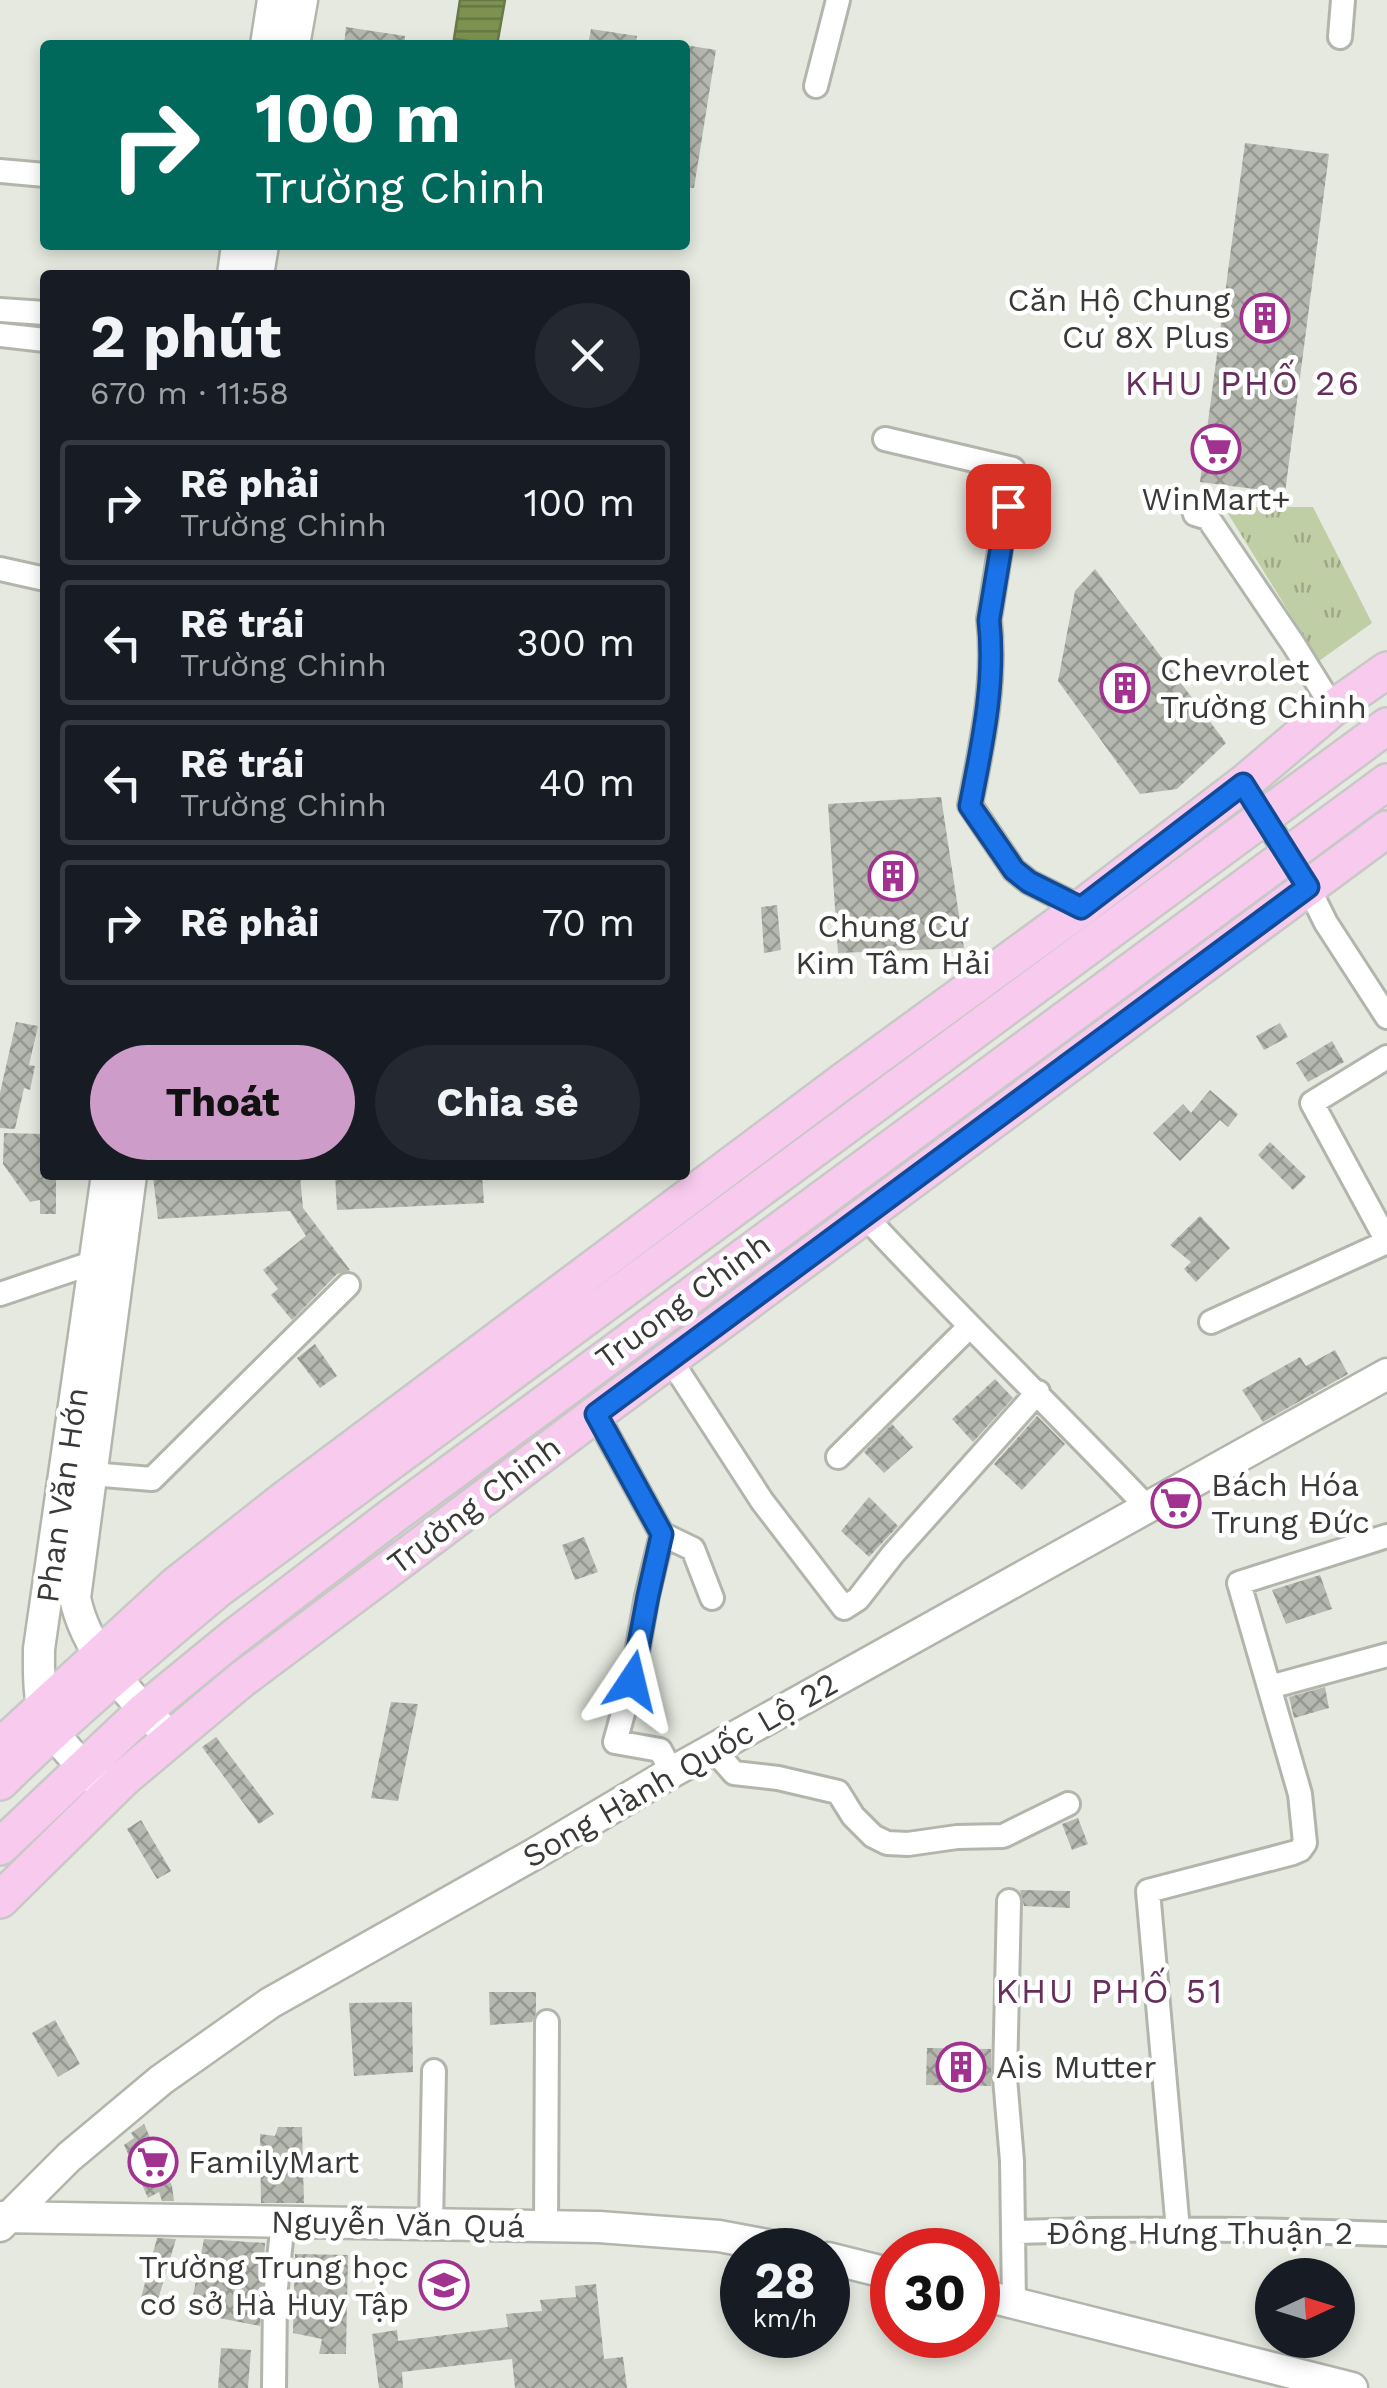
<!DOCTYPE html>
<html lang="vi">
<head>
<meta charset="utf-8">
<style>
	:root { --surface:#171b24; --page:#242831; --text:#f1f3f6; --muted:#9ea1a6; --line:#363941; --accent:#cd9cc8 }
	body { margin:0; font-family:"Work Sans",sans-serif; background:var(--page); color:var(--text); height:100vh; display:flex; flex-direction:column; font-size:38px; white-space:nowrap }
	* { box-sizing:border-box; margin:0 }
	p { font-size:32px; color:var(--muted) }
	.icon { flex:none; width:55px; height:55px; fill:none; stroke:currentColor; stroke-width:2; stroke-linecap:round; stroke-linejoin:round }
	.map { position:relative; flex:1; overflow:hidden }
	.sheet { position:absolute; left:40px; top:270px; width:650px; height:910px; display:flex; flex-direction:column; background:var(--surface); border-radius:10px; box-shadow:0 5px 15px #0003 }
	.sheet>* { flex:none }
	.guide { position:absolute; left:40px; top:40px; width:650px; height:210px; border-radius:10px; box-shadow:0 5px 15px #0003; background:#00695c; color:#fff; overflow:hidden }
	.needle { width:65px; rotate:86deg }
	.buttons { position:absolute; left:1255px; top:2258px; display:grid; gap:20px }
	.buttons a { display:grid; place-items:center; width:100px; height:100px; border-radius:50%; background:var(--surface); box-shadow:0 5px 15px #0003; font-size:50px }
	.speed { position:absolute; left:720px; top:2228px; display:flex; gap:20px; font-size:50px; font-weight:700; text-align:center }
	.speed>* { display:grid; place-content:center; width:130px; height:130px; border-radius:50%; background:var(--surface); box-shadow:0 5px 15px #0003; line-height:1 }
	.speed small { font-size:25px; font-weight:400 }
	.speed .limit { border:15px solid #d22; background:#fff; color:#111 }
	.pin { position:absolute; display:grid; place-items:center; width:85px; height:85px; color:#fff; margin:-42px; border-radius:20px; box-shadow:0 5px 15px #0006 }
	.me { position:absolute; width:110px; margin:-55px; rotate:10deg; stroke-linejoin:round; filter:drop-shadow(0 0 8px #0008) }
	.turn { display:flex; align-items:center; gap:35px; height:210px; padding:0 50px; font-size:45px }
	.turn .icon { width:130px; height:130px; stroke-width:2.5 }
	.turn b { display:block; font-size:70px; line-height:85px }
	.round { display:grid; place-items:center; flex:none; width:105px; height:105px; border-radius:52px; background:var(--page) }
	.headline { display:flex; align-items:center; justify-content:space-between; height:170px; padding:0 50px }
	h1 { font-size:60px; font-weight:700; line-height:75px }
	.button { display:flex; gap:20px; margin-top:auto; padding:20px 50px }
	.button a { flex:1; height:115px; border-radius:60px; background:var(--accent); color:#111; font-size:40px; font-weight:700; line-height:115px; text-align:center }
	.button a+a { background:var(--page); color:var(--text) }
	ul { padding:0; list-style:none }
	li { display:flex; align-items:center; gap:30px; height:125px; margin:0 20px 15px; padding:0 30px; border:5px solid var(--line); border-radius:10px }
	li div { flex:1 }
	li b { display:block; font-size:38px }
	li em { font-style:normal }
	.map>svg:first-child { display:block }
</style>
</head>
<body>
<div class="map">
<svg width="1387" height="2388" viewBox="0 0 1387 2388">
	<defs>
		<pattern id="grass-tufts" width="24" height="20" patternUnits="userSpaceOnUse" patternTransform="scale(2.5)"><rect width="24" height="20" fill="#bfcea4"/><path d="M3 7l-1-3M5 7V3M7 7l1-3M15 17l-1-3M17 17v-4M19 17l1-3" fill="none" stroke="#9ca886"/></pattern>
		<pattern id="water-rules" width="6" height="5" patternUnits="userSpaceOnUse" patternTransform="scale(2.5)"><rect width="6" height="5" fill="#7d9250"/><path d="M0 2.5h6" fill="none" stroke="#677843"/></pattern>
		<pattern id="building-cross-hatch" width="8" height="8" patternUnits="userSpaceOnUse" patternTransform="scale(2.5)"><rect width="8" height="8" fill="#b5b8af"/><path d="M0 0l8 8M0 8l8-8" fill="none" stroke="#94978f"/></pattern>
	</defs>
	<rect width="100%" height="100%" fill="#e5e9df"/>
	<path fill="url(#grass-tufts)" d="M 1224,507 L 1313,507 L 1372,623 L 1319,661 Z"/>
	<path fill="url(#water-rules)" stroke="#697848" stroke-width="2.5" d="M 460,0 L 505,0 L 497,45 L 454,39 Z"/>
	<path fill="url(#building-cross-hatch)" d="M 346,27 L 405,36 L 405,45 L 344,45 Z
		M 591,29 L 637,36 L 636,45 L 588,45 Z
		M 685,45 L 716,50 L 694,188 L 685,187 Z
		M 1245,143 L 1329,154 L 1285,493 L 1200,482 Z
		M 1095,569 L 1226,743 L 1177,789 L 1140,794 L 1058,681 L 1075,591 Z
		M 941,797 L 964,948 L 838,953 L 828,804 Z
		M 777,905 L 781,950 L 764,953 L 761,907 Z
		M 16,1022 L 38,1026 L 29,1065 L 35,1066 L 30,1090 L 24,1088 L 15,1129 L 0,1128 L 0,1093 Z
		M 1280,1023 L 1288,1037 L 1264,1050 L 1256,1036 Z
		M 1332,1041 L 1344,1062 L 1308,1082 L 1296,1063 Z
		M 1210,1090 L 1238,1114 L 1228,1127 L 1220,1120 L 1180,1161 L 1153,1133 L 1183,1104 L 1191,1113 Z
		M 4,1133 L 45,1134 L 45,1175 L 56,1175 L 56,1214 L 40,1214 L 40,1200 L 30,1202 L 3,1164 Z
		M 1270,1142 L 1306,1177 L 1293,1190 L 1258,1155 Z
		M 300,1175 L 303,1208 L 350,1270 L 337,1274 L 292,1320 L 271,1295 L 278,1289 L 263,1270 L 306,1236 L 290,1211 L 158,1219 L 153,1176 Z
		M 335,1175 L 482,1175 L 484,1203 L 337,1210 Z
		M 1200,1216 L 1230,1248 L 1196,1282 L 1184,1269 L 1191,1262 L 1170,1245 Z
		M 315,1344 L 337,1376 L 320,1388 L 297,1358 Z
		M 1335,1350 L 1348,1374 L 1263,1422 L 1242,1390 L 1300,1357 L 1306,1366 Z
		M 995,1379 L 1013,1398 L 973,1442 L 952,1419 Z
		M 1037,1416 L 1065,1444 L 1022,1490 L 994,1464 Z
		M 892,1424 L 913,1447 L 884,1473 L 864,1452 Z
		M 869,1497 L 898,1526 L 869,1557 L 841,1531 Z
		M 584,1537 L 598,1572 L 575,1580 L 562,1545 Z
		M 1320,1575 L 1332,1609 L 1286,1624 L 1272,1590 Z
		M 1325,1687 L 1329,1708 L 1294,1718 L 1289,1697 Z
		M 391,1702 L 418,1704 L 398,1801 L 371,1798 Z
		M 216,1737 L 274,1814 L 259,1824 L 202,1747 Z
		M 1078,1818 L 1088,1844 L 1072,1850 L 1062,1824 Z
		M 141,1820 L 171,1871 L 157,1879 L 127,1829 Z
		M 1020,1890 L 1070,1891 L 1070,1908 L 1024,1906 Z
		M 489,1992 L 536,1992 L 536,2013 L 532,2022 L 490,2025 Z
		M 412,2002 L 413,2072 L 354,2076 L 349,2003 Z
		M 55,2020 L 80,2064 L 58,2077 L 32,2033 Z
		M 927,2048 L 991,2049 L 991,2086 L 926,2085 Z
		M 144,2124 L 172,2186 L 174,2201 L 162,2201 L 159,2192 L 148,2198 L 124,2145 L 134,2138 L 131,2133 Z
		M 278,2127 L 302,2127 L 304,2203 L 261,2203 L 260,2134 L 275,2136 Z
		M 157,2238 L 176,2239 L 157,2303 L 141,2298 Z
		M 204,2239 L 265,2243 L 260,2326 L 219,2318 L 220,2313 L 191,2306 Z
		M 295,2254 L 348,2255 L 346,2354 L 319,2354 L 322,2339 L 293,2333 Z
		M 596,2284 L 604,2359 L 623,2357 L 627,2388 L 515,2388 L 512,2359 L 402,2372 L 403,2388 L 379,2388 L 372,2334 L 397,2330 L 398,2341 L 508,2327 L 506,2314 L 542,2311 L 540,2300 L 576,2297 L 575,2286 Z
		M 221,2348 L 251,2350 L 248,2388 L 218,2388 Z"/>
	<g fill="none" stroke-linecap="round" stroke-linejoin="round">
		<g stroke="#b2b5ac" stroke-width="28">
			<path id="street" d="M 1340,37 L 1343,0
				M 816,86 L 838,0
				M 0,171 L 45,175
				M 0,310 L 45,313
				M 0,335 L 45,340
				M 885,439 L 1013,469 L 989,619 C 996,682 982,744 970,805 L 1014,870 L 1029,882 L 1081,908
				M 1195,514 L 1208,518 L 1294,645 L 1333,708
				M 0,569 L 45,579
				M 1243,784 L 1308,887 L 1326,923 L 1387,1017
				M 1387,1057 L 1312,1103 L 1387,1241
				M 864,1215 C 956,1315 1054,1409 1147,1507
				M 0,1294 L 95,1262
				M 1211,1322 L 1387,1242
				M 670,1359 L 762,1501 L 844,1608 L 858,1599 L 893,1554 L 1038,1392
				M 596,1414 L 662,1534 L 693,1549 L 712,1598
				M 838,1457 L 970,1326
				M 91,1474 L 152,1479 L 348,1285
				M 662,1534 L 647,1596 L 632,1681 L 615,1742 L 660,1750 L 672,1772
				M 1270,1687 L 1387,1655
				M 713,1749 L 734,1773 L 778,1778 L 838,1792 L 853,1816 L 873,1836 L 887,1843 L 908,1844 L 957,1837 L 1003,1836 L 1068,1804
				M 1009,1901 L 1005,2078 L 1012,2161 L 1014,2303
				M 431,2224 L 434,2071
				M 546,2227 L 547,2022
				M 1178,2230 L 1148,1891 L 1293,1853 L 1300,1850 L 1305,1843 L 1300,1794 L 1239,1583 L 1387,1536
				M 1014,2232 C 1138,2228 1263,2229 1387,2234
				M 274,2388 L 275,2297 L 283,2221"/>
		</g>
		<g stroke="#b2b5ac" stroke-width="35">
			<path id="secondary" d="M 266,45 L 273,0
				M 294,45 L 302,0
				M 233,275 L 237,245
				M 258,275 L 263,245
				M 131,1175 L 75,1598 C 87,1655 132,1697 171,1738
				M 98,1782 C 78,1760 48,1736 42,1705 C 38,1687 39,1668 39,1649 L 107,1175
				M 0,2217 L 599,2227 L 719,2236 L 794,2250
				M 0,2226 L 69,2157 L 161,2080 L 270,2003 L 536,1853 L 672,1772 L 1387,1374
				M 828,2258 L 892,2274
				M 978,2294 L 1352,2388"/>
		</g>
		<g stroke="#c8c8c7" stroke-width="40">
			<path id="primary" d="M 0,1747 L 176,1585 L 285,1499 L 842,1082 L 1081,908 L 1243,784 L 1333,708 L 1387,670
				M 0,1782 C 69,1714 143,1652 217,1590 L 1387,726
				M 0,1847 L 145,1710 L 233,1638 L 387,1520 L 1387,782
				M 0,1900 L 124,1778 L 241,1680 L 596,1414 L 1387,829"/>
		</g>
		<use href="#street" stroke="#fff" stroke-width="22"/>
		<use href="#secondary" stroke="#fff" stroke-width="30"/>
		<use href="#primary" stroke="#f8cbee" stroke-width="35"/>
	</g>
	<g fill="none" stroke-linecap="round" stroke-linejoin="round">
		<g stroke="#114b97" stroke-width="25">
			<path id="route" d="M 632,1681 L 648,1596 L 662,1534 L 596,1414 L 1308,887 L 1243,784 L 1081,908 L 1029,882 L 1014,870 L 970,806 C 982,745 996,682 989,620 L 1008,506"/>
		</g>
		<use href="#route" stroke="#1a73e8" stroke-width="18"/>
	</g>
	<defs>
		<g id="building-ring" transform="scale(2.5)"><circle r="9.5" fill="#fff" stroke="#a23290" stroke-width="1.5"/><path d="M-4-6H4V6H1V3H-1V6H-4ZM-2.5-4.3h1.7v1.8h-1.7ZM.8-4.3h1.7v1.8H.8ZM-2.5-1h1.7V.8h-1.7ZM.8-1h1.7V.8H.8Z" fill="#a23290"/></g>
		<g id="supermarket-ring" transform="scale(2.5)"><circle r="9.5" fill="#fff" stroke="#a23290" stroke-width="1.5"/><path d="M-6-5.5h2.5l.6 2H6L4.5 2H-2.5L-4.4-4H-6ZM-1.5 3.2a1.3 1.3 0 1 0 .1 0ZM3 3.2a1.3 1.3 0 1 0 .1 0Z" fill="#a23290"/></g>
		<g id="school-ring" transform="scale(2.5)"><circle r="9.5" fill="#fff" stroke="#a23290" stroke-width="1.5"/><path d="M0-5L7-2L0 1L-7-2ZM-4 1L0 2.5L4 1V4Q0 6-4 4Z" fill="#a23290"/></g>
	</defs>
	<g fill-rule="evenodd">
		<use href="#building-ring" x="1265" y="318"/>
		<use href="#supermarket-ring" x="1216" y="449"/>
		<use href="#building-ring" x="1125" y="688"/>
		<use href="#building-ring" x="893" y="876"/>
		<use href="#supermarket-ring" x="1176" y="1503"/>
		<use href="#building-ring" x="961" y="2067"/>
		<use href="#supermarket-ring" x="153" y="2162"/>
		<use href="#school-ring" x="444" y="2285"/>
	</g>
	<g text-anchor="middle" stroke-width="9" stroke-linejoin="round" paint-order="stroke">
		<g font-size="32" fill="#393a37" stroke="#fff" text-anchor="start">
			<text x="1230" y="311" text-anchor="end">Căn Hộ Chung<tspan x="1230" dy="37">Cư 8X Plus</tspan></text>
			<text x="1216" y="510" text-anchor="middle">WinMart+</text>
			<text x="1160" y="681">Chevrolet<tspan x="1160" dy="37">Trường Chinh</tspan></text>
			<text x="893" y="937" text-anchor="middle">Chung Cư<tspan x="893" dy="37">Kim Tâm Hải</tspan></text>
			<text x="1211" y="1496">Bách Hóa<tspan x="1211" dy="37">Trung Đức</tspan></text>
			<text x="996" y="2078">Ais Mutter</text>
			<text x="188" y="2173">FamilyMart</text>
			<text x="409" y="2278" text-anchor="end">Trường Trung học<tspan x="409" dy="37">cơ sở Hà Huy Tập</tspan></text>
		</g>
		<g font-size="32" fill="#393a37" stroke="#fff">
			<text transform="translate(683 1301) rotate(-36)" y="11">Truong Chinh</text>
			<text transform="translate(62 1495) rotate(-82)" y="11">Phan Văn Hớn</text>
			<text transform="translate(474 1505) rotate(-37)" y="11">Trường Chinh</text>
			<text transform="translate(680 1770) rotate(-30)" y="11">Song Hành Quốc Lộ 22</text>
			<text transform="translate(398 2224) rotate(1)" y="11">Nguyễn Văn Quá</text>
			<text x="1200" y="2244">Đông Hưng Thuận 2</text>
		</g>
		<g font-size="35" letter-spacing="2.5" fill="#662f5b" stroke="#fff">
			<text x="1243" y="395">KHU PHỐ 26</text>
			<text x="1110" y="2003">KHU PHỐ 51</text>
		</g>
	</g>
</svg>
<div class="buttons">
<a><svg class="needle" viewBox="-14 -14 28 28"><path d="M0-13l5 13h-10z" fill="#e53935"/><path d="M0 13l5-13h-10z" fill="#9ea1a6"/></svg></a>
</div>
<div class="speed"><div>28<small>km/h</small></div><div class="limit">30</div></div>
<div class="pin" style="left:1008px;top:506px;background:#d93025"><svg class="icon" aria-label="arrive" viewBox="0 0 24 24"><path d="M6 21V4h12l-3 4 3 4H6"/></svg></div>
<svg class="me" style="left:632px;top:1681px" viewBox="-20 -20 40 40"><path d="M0-17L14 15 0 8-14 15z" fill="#1a73e8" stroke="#fff" stroke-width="4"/></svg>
<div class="guide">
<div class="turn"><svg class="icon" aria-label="right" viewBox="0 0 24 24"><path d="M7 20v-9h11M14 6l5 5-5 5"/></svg><div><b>100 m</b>Trường Chinh</div></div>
</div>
<section class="sheet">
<div class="headline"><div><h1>2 phút</h1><p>670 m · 11:58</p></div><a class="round"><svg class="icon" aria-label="close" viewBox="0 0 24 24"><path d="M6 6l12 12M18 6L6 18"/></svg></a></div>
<ul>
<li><svg class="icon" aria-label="right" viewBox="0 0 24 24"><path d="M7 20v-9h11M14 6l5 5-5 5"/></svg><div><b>Rẽ phải</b><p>Trường Chinh</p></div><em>100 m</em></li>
<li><svg class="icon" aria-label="left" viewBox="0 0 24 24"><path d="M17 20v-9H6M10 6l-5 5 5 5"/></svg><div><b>Rẽ trái</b><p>Trường Chinh</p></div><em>300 m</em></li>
<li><svg class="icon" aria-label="left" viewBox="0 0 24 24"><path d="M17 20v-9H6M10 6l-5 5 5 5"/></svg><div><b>Rẽ trái</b><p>Trường Chinh</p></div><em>40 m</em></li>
<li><svg class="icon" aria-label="right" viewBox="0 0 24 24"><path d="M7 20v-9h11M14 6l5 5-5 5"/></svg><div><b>Rẽ phải</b></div><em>70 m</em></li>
</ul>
<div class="button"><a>Thoát</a><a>Chia sẻ</a></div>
</section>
</div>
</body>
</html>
